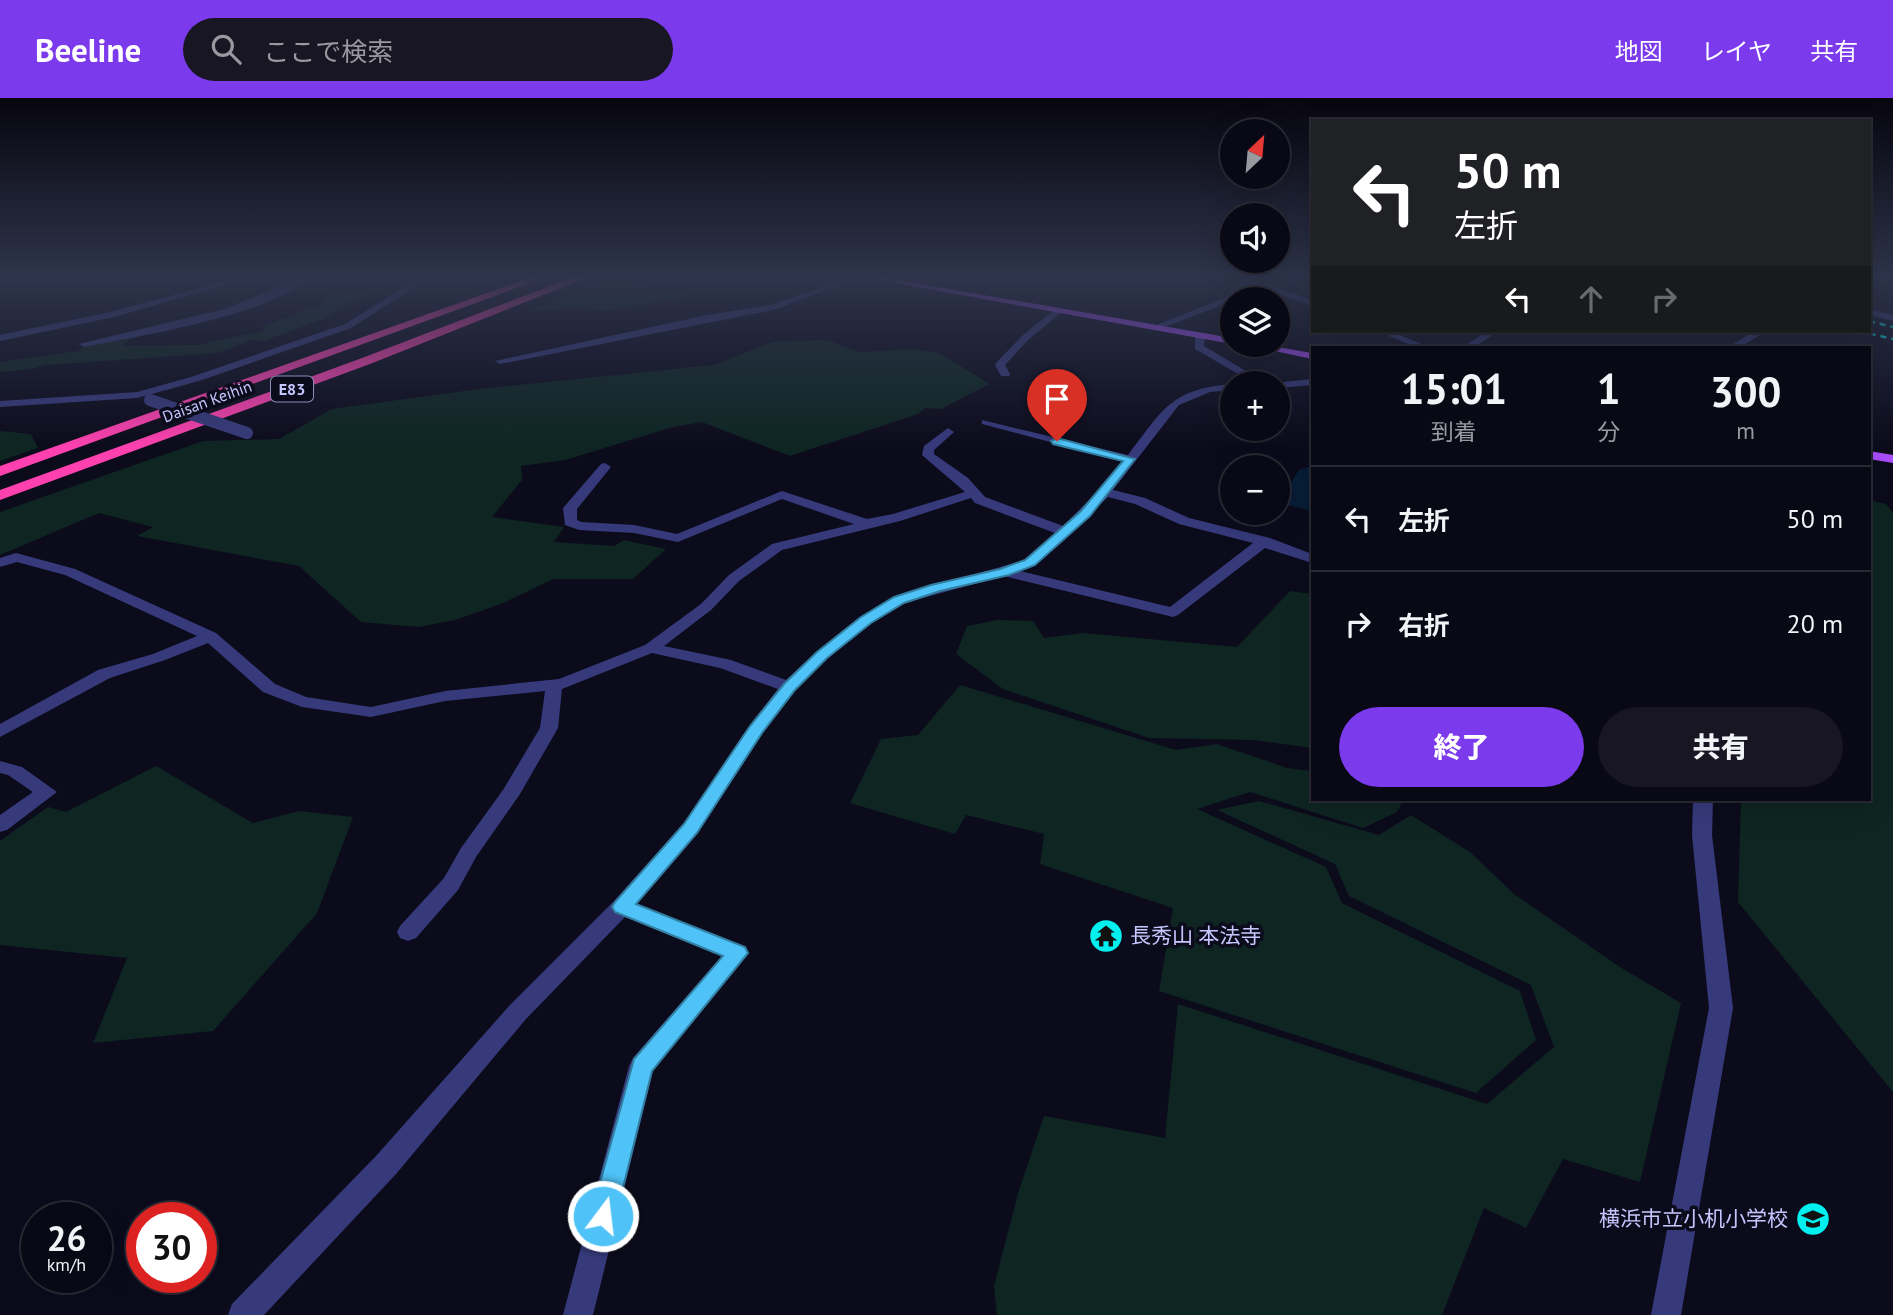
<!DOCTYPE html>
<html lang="ja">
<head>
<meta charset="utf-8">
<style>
	:root { --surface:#090815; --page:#171622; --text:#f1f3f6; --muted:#999aa0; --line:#292934; --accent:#7c3aed }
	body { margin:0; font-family:"PT Sans","Noto Sans JP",sans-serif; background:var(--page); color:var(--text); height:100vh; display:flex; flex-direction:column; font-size:26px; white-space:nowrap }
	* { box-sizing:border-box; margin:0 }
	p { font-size:23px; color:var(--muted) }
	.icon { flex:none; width:38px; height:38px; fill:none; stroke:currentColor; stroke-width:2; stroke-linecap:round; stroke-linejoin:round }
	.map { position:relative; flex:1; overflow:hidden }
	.sheet { position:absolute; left:1311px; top:248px; width:560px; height:455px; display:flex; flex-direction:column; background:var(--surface); border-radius:0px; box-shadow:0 7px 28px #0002,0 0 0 2px var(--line) }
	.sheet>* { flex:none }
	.top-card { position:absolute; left:1311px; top:21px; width:560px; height:214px; border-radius:0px; box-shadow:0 7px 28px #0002,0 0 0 2px var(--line); background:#202124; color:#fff; overflow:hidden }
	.needle { width:46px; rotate:26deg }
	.buttons { position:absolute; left:1220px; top:21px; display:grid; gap:14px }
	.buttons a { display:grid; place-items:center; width:70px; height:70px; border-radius:50%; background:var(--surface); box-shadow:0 7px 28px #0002,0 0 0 2px var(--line); font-size:35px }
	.speed { position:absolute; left:21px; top:1104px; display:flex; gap:14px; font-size:35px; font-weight:700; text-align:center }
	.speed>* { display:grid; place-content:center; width:91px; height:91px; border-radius:50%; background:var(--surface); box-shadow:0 7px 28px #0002,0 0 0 2px var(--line); line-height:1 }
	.speed small { font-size:18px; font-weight:400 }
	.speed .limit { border:10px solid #d22; background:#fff; color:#111 }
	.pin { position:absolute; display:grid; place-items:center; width:60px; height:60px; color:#fff; margin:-72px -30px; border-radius:50% 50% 50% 0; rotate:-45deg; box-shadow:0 0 7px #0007 }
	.pin .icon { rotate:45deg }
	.me { position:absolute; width:77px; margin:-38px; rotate:15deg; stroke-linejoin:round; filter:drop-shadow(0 0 5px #0008) }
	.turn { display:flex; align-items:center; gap:24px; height:147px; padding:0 28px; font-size:32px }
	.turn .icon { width:91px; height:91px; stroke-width:2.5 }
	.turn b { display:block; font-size:49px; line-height:60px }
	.lanes { display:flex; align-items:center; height:66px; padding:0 28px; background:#0003; justify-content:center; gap:35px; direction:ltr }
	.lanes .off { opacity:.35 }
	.eta { display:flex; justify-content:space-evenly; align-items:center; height:119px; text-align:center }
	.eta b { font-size:42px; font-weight:800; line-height:49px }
	.cta { display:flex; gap:14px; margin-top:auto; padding:14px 28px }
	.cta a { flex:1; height:80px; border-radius:42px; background:var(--accent); color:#fff; font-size:28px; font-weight:800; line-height:80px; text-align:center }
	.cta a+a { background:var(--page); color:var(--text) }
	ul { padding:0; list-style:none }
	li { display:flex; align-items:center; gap:21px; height:105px; padding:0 28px; border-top:2px solid var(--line) }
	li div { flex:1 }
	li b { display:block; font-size:26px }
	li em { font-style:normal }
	header { display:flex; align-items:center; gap:42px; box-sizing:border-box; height:98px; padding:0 35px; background:var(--accent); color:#fff }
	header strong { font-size:33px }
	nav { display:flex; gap:38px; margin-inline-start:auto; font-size:24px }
	.search { width:490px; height:63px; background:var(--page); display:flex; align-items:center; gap:18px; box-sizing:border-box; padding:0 24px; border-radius:38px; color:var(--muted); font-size:26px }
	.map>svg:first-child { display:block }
</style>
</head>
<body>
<header>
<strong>Beeline</strong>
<div class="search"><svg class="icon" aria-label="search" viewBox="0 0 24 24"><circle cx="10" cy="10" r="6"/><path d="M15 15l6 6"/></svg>ここで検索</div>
<nav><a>地図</a><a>レイヤ</a><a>共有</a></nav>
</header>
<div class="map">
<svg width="1893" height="1217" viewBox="0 0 1893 1217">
	<rect width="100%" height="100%" fill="#0c0b1c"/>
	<path fill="#0e2522" d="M 610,180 L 642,180 L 633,187 L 667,193 L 686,193 L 684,199 L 607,213 L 576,210 L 529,213 Z
		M 354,191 L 371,192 L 320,222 L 264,243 L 251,242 L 218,255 L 46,267 L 31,271 L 0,274 L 0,264 L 78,253 L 84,248 L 132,240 L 121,248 L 197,247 L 263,233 L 264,228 L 328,204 L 322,202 Z
		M 827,242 L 859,254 L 914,251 L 939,255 L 990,286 L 941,311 L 925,310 L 918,316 L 790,358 L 702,324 L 673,329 L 565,362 L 521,368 L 522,382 L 492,419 L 564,429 L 554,444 L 614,448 L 624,442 L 666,451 L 633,481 L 553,481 L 501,506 L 455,522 L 419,529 L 361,524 L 299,468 L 137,438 L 153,429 L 99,415 L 0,457 L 0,414 L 203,343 L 279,341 L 332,311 L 479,291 L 714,267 L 772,244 Z
		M 0,333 L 31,336 L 38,350 L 0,363 Z
		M 1869,402 L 1886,406 L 1893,415 L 1893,994 L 1738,804 L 1741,702 L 1869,702 Z
		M 1290,493 L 1312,496 L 1312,650 L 1254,642 L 1149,640 L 1003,591 L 956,556 L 967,528 L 997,522 L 1033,523 L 1044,540 L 1083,535 L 1237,549 Z
		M 960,587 L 1176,652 L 1217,646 L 1287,670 L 1312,673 L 1312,702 L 1403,702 L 1397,714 L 1363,730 L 1250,694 L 1197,711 L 1326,769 L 1342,805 L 1520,893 L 1536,942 L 1476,995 L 1159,893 L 1173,810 L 1040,766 L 1044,736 L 966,717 L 955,736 L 850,705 L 881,641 L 918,637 Z
		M 156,668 L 253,725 L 299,713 L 353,719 L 317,815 L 213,933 L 93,945 L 127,860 L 0,847 L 0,743 L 48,709 L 66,714 Z
		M 1259,703 L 1379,737 L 1411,717 L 1470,754 L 1514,796 L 1620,869 L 1681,905 L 1640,1084 L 1563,1061 L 1526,1130 L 1484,1110 L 1442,1217 L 997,1217 L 994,1188 L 1019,1092 L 1044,1018 L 1165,1040 L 1178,906 L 1487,1006 L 1554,949 L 1531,887 L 1349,798 L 1335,766 L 1217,712 Z"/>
	<path fill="#081e37" d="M 1312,368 L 1312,413 L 1278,405 L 1299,372 Z"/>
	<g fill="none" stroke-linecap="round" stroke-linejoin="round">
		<path fill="#363a7b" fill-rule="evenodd" d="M 236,180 L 250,180 L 114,219 L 0,243 L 0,237 L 110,214 Z
			M 301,180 L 312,180 C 263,218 146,237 84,249 L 79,246 L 224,211 Z
			M 419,180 L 429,180 L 351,230 L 199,283 L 137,300 L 0,309 L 0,303 L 137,294 L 191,279 L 345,226 Z
			M 848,180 L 861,180 L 773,212 L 500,266 L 495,263 L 707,217 L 771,207 Z
			M 1247,180 L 1256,180 L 1255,182 L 1312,202 L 1312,208 L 1250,186 L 1230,204 L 1157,232 L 1149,230 L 1224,200 Z
			M 1055,211 L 1063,213 L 1029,241 L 1005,267 L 1010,276 L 1009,278 L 1001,278 L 995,267 L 996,265 L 1023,237 Z
			M 1869,211 L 1893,217 L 1893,223 L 1869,217 Z
			M 1377,233 L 1390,233 L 1431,250 L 1418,250 Z
			M 1488,233 L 1499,233 L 1473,250 L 1461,250 Z
			M 1754,233 L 1766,233 L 1739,250 L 1727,250 Z
			M 1200,234 L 1205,237 L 1204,248 L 1266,285 L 1254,285 L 1195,251 L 1195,237 Z
			M 1312,281 L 1312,287 L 1278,290 L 1278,285 L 1274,285 Z
			M 1232,286 L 1232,292 L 1210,294 L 1179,307 L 1113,392 L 1145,400 L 1189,420 L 1270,440 L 1312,456 L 1312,465 L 1265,450 L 1178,517 L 1173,519 L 1004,478 L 904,505 L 872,525 L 828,560 L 795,593 L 763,635 L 698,735 L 637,806 L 746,849 L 749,855 L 653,973 L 593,1217 L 563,1217 L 629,968 L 633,960 L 722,858 L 625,819 L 526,921 L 396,1076 L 264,1217 L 228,1217 L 232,1206 L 376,1058 L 510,907 L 614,803 L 684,725 L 750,627 L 778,591 L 720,570 L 652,555 L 562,591 L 558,630 L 520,696 L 476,759 L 458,792 L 416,840 L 408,843 L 400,840 L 397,834 L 400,828 L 444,780 L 461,750 L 503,692 L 540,630 L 545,593 L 445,603 L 371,619 L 302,609 L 263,594 L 208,545 L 165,562 L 110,580 L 0,639 L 0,626 L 98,572 L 153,556 L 197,538 L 65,477 L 17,464 L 0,469 L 0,460 L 16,455 L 75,471 L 216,535 L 275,586 L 306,599 L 371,609 L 445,593 L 559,581 L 645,547 L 701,506 L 729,477 L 772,446 L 854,426 L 782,401 L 678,444 L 634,435 L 579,432 L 565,427 L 563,410 L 601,366 L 605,365 L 611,369 L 577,411 L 577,422 L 581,424 L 634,427 L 677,436 L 782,393 L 867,421 L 893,416 L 965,394 L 922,357 L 924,348 L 948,330 L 954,334 L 934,352 L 934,356 L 968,380 L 985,399 L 1063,428 L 1100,391 L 1123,363 L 982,326 L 982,322 L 1128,357 C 1163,312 1170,291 1232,286 ZM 1108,399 L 1135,406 L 1179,426 L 1253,445 L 1170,509 L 1020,473 L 1035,468 ZM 971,400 L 975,405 L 1055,435 L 1025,462 L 894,499 L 860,519 L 816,554 L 786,582 L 731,562 L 664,548 L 711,512 L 739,483 L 782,452 L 900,423 Z
			M 0,663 L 22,669 L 57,694 L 7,732 L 0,734 L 0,717 L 33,694 L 8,677 L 0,675 Z
			M 1693,702 L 1713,702 L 1712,737 L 1733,910 L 1681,1217 L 1651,1217 L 1709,910 L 1692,737 Z"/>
		<path fill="#aa4dfe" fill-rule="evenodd" d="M 867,180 L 886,180 L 1232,240 L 1232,246 Z
			M 1246,247 L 1266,247 L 1312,255 L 1312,261 Z
			M 1869,353 L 1893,357 L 1893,365 L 1869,361 Z"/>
		<path fill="#fe41af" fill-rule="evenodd" d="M 529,180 L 544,180 L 0,378 L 0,368 Z
			M 571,180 L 586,180 L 370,266 L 0,402 L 0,392 L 362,260 Z"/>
		<path stroke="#01efef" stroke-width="2.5" stroke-dasharray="6 5" stroke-linecap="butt" d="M 1869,223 L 1893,229
			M 1859,233 L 1893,241"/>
		<path stroke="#363a7b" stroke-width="12" d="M 150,302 L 247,335"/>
	</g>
	<linearGradient id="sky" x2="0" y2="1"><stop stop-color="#07060f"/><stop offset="0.51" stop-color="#2e344b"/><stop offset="1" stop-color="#2e344b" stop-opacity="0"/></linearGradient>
	<rect width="1893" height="350" fill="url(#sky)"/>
	<path fill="#4fc3f7" stroke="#337fa1" stroke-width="2" d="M 1057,340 L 1135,361 L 1090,418 L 1035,467 L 1009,477 L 940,493 L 904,505 L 871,525 L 827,560 L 795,592 L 762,635 L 697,735 L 636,806 L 745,849 L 748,855 L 652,973 L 616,1118 L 612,1127 L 603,1130 L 594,1127 L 591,1118 L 634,961 L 723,858 L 615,814 L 612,809 L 615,804 L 684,726 L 750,628 L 784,586 L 817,554 L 861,519 L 894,499 L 931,487 L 1000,471 L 1025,462 L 1081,413 L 1123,363 L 1053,346 L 1051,343 Z"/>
	<defs>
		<g id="temple-disc" transform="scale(1.75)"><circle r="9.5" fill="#01efef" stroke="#0c0b1c"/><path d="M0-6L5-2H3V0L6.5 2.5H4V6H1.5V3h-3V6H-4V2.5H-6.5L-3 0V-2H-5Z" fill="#111"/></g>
		<g id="school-disc" transform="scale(1.75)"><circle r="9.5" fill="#01efef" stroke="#0c0b1c"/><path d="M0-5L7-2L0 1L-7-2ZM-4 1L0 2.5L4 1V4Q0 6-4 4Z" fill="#111"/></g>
	</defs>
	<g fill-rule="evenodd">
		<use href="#temple-disc" x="1106" y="838"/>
		<use href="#school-disc" x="1813" y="1121"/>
	</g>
	<g text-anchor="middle" stroke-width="7" stroke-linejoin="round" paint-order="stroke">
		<rect fill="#0c0b1c" stroke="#8e8ebb" stroke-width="2" x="271" y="278.5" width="42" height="25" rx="5"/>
		<g font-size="16" font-weight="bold" fill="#c6c6ff">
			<text x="292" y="297">E83</text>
		</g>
		<g font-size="16" fill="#c6c6ff" stroke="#0c0b1c">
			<text transform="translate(207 303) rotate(-20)" y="6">Daisan Keihin</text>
		</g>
		<g font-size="21" fill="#c6c6ff" stroke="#0c0b1c" text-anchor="start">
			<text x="1130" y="845">長秀山 本法寺</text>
			<text x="1788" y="1128" text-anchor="end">横浜市立小机小学校</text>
		</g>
	</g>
</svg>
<div class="buttons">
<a><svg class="needle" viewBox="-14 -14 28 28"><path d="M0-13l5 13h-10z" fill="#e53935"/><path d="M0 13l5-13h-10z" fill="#999aa0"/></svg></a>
<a><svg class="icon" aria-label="sound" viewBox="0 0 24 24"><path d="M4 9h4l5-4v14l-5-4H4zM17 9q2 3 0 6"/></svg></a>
<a><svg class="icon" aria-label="layers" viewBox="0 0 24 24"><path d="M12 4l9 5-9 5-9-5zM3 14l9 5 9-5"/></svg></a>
<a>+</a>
<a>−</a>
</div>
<div class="speed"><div>26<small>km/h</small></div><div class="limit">30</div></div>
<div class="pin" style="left:1057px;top:343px;background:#d93025"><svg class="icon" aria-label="arrive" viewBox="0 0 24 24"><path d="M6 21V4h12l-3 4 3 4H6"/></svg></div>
<svg class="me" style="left:603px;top:1118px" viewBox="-20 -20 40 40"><circle r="17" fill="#4fc3f7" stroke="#fff" stroke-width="3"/><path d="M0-11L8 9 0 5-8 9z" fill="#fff"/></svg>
<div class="top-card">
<div class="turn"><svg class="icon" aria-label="left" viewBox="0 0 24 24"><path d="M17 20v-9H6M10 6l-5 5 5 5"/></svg><div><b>50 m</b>左折</div></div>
<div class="lanes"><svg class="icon" aria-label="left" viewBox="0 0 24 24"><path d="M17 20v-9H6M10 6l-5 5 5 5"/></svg><svg class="icon off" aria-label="ahead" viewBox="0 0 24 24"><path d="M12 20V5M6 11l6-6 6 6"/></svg><svg class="icon off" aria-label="right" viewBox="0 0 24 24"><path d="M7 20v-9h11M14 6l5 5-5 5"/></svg></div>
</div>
<section class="sheet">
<div class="eta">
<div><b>15:01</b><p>到着</p></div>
<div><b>1</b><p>分</p></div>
<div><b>300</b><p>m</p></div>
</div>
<ul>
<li><svg class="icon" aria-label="left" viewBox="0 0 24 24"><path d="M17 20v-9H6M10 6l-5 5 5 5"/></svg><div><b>左折</b></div><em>50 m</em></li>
<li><svg class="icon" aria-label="right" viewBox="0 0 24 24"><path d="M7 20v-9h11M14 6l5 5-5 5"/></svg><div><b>右折</b></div><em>20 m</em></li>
</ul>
<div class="cta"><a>終了</a><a>共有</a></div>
</section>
</div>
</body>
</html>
